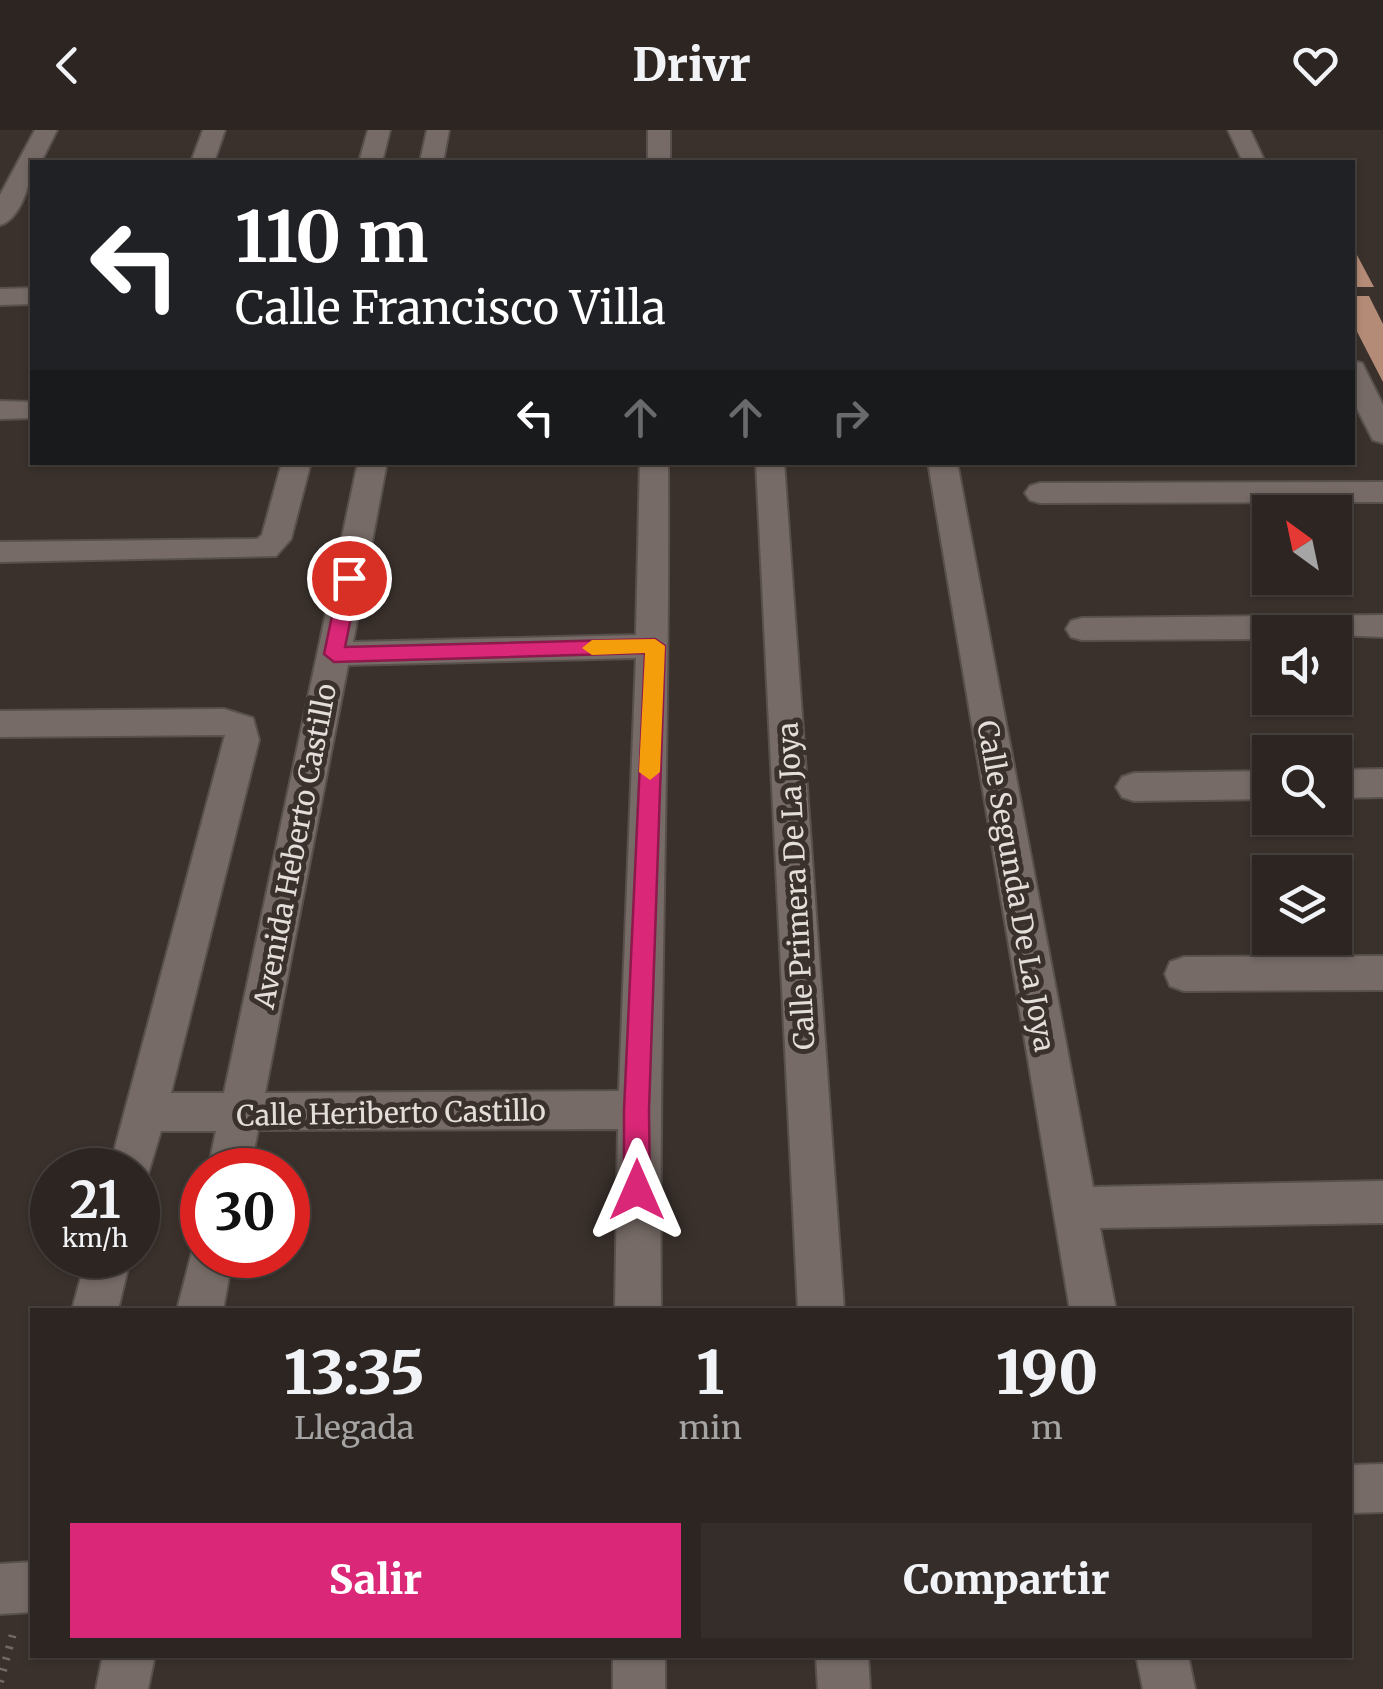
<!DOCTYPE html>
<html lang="es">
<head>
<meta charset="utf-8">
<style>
	:root { --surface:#2c2521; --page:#342d2a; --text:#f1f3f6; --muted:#a6a5a5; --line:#48423f; --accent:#db2777 }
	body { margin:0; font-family:Merriweather,serif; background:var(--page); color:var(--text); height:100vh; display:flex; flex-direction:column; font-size:38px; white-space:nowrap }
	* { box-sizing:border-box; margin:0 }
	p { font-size:32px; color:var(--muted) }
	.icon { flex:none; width:55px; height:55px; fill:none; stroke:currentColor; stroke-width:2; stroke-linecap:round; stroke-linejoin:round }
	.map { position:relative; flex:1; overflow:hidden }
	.drawer { position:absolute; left:30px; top:1178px; width:1322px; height:350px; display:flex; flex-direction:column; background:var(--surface); border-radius:0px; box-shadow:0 2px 8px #0004,0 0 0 2px var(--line) }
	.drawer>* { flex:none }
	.top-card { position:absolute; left:30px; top:30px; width:1325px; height:305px; border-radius:0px; box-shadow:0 2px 8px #0004,0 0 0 2px var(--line); background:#202124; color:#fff; overflow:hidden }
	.needle { width:65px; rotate:327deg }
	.buttons { position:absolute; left:1252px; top:365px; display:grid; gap:20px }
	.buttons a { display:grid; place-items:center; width:100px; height:100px; border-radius:0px; background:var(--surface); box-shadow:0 2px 8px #0004,0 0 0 2px var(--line); font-size:50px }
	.speed { position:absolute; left:30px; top:1018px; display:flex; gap:20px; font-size:50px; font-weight:700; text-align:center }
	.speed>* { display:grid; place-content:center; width:130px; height:130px; border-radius:50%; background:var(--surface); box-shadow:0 2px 8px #0004,0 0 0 2px var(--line); line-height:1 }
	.speed small { font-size:25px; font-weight:400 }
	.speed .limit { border:15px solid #d22; background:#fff; color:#111 }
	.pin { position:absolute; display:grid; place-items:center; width:85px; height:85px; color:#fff; margin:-42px; border:5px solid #fff; border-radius:50%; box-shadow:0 2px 10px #0007 }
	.me { position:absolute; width:110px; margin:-55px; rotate:0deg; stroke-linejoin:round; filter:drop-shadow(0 0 8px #0008) }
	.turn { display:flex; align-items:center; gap:35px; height:210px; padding:0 40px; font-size:45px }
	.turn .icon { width:130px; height:130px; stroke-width:2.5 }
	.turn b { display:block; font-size:70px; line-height:85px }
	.lanes { display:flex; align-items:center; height:95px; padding:0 40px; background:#0003; justify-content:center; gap:50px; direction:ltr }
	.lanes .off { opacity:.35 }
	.eta { display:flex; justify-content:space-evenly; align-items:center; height:170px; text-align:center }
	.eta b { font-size:60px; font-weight:800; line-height:70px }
	.primary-button { display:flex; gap:20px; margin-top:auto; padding:20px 40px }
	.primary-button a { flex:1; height:115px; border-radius:0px; background:var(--accent); color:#fff; font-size:40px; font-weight:800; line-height:115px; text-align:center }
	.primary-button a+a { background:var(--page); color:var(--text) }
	header { display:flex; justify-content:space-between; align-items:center; height:130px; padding:0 40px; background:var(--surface); font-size:45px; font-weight:800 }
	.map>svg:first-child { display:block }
</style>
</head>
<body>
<header><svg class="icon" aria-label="back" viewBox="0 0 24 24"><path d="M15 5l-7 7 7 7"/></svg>Drivr<svg class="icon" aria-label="heart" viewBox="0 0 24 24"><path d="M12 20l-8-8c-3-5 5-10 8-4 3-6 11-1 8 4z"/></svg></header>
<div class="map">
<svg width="1383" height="1559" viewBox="0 0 1383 1559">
	<rect width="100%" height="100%" fill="#3a312c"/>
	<path fill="#b48b77" d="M 1352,125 L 1357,125 L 1374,157 L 1352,157 Z
		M 1352,166 L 1369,166 L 1383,194 L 1383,252 L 1352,192 Z"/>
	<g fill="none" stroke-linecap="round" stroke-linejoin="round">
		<g stroke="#58504c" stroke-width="4">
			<path id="street" d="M 35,0 L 57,0 L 41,32 L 32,32 C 32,51 20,90 0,95 L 0,65 Z
				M 203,0 L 225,0 L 214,32 L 191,32 Z
				M 368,0 L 390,0 L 382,32 L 359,32 Z
				M 427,0 L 449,0 L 443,32 L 420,32 Z
				M 648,0 L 670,0 L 670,32 L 648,32 Z
				M 1228,0 L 1250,0 L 1265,32 L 1243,32 Z
				M 32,158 L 32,174 L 0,175 L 0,159 Z
				M 1352,231 L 1362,233 L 1383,275 L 1383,313 L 1373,310 L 1352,269 Z
				M 0,271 L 32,272 L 32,288 L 0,289 Z
				M 282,332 L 311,332 L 291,409 L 276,426 L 0,432 L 0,412 L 257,409 L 262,405 Z
				M 358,332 L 387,332 L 353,512 L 636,505 L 640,332 L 668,332 C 670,614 658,897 661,1180 L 615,1180 L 618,999 L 258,1000 L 250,1040 L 208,1040 L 216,1001 L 161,1001 L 145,1054 L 138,1057 L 138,1040 L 109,1040 L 225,605 L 0,607 L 0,581 L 224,579 L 253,588 L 259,610 L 171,963 L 224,963 ZM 636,528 L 619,961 L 265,963 L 348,535 Z
				M 756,332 L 784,332 L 844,1180 L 798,1180 Z
				M 928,332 L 957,332 L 1093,1057 L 1383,1051 L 1383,1093 L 1100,1098 L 1116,1180 L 1070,1180 Z
				M 1383,352 L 1383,372 L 1040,373 L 1030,370 L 1025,363 L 1030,356 L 1040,353 Z
				M 1383,485 L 1383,507 L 1270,502 L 1270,509 L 1082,510 L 1071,507 L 1066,499 L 1071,491 L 1082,488 Z
				M 1383,639 L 1383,667 L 1335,668 L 1335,640 Z
				M 1270,641 L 1270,669 L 1134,671 L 1122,667 L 1116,657 L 1122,647 L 1134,643 Z
				M 1383,826 L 1383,860 L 1184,861 L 1170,856 L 1165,844 L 1170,832 L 1184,827 Z
				M 202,1107 L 202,1125 L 233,1125 L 223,1180 L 177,1180 L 195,1110 Z
				M 87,1125 L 131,1125 L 118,1180 L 72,1180 Z
				M 1383,1334 L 1383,1382 L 1350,1383 L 1350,1335 Z
				M 32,1432 L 32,1482 L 0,1484 L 0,1434 Z
				M 103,1525 L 155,1525 L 148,1559 L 96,1559 Z
				M 613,1525 L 665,1525 L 665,1559 L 613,1559 Z
				M 816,1525 L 868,1525 L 870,1559 L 818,1559 Z
				M 1136,1525 L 1188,1525 L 1195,1559 L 1143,1559 Z"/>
		</g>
		<path stroke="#716964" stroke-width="8" stroke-dasharray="2.5 9" stroke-linecap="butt" d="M 0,1552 L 14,1500"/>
		<use href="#street" fill="#766b66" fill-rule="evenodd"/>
	</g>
	<path fill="#db2777" stroke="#8e194d" stroke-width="2.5" d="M 349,441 L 359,448 L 345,517 L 655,509 L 665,516 L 649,980 L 650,1060 L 646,1069 L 637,1072 L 628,1069 L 624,1060 L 624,980 L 645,523 L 334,532 L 324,524 L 340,448 Z"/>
	<path fill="#f59e0b" d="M 655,509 L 665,516 L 660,642 L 650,650 L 639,642 L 645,523 L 592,525 L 582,518 L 592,510 Z"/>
	<g text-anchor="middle" stroke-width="10" stroke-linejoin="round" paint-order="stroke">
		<g font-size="28" fill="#e4dedb" stroke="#3a312c">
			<text transform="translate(295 716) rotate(-79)" y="10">Avenida Heberto Castillo</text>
			<text transform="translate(796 756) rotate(-93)" y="10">Calle Primera De La Joya</text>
			<text transform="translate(1016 756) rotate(80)" y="10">Calle Segunda De La Joya</text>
			<text transform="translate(391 983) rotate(-1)" y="10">Calle Heriberto Castillo</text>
		</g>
	</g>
</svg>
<div class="buttons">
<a><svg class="needle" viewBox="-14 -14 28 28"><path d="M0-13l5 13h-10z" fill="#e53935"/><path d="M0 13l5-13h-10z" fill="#a6a5a5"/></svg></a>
<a><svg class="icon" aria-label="sound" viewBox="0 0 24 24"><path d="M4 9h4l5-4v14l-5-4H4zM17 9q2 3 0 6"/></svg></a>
<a><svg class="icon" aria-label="search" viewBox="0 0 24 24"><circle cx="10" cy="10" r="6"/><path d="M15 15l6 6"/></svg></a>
<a><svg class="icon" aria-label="layers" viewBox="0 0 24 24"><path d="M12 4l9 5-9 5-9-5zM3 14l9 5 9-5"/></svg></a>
</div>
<div class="speed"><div>21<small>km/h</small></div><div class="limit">30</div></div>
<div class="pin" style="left:349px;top:448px;background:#d93025"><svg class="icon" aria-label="arrive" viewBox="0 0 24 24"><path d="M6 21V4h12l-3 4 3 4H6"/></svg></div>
<svg class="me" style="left:637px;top:1060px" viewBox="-20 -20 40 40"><path d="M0-17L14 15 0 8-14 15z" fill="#db2777" stroke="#fff" stroke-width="4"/></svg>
<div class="top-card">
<div class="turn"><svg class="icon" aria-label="left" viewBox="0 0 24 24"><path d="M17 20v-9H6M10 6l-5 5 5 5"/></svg><div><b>110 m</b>Calle Francisco Villa</div></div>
<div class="lanes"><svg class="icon" aria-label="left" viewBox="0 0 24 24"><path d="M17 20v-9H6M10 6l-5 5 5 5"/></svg><svg class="icon off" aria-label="ahead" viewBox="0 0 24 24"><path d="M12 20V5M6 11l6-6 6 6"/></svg><svg class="icon off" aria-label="ahead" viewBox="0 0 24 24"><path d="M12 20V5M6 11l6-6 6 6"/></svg><svg class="icon off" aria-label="right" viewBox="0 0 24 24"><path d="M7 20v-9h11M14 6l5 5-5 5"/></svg></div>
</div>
<section class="drawer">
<div class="eta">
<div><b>13:35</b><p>Llegada</p></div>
<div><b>1</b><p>min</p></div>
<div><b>190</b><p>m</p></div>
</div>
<div class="primary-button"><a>Salir</a><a>Compartir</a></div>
</section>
</div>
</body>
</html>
